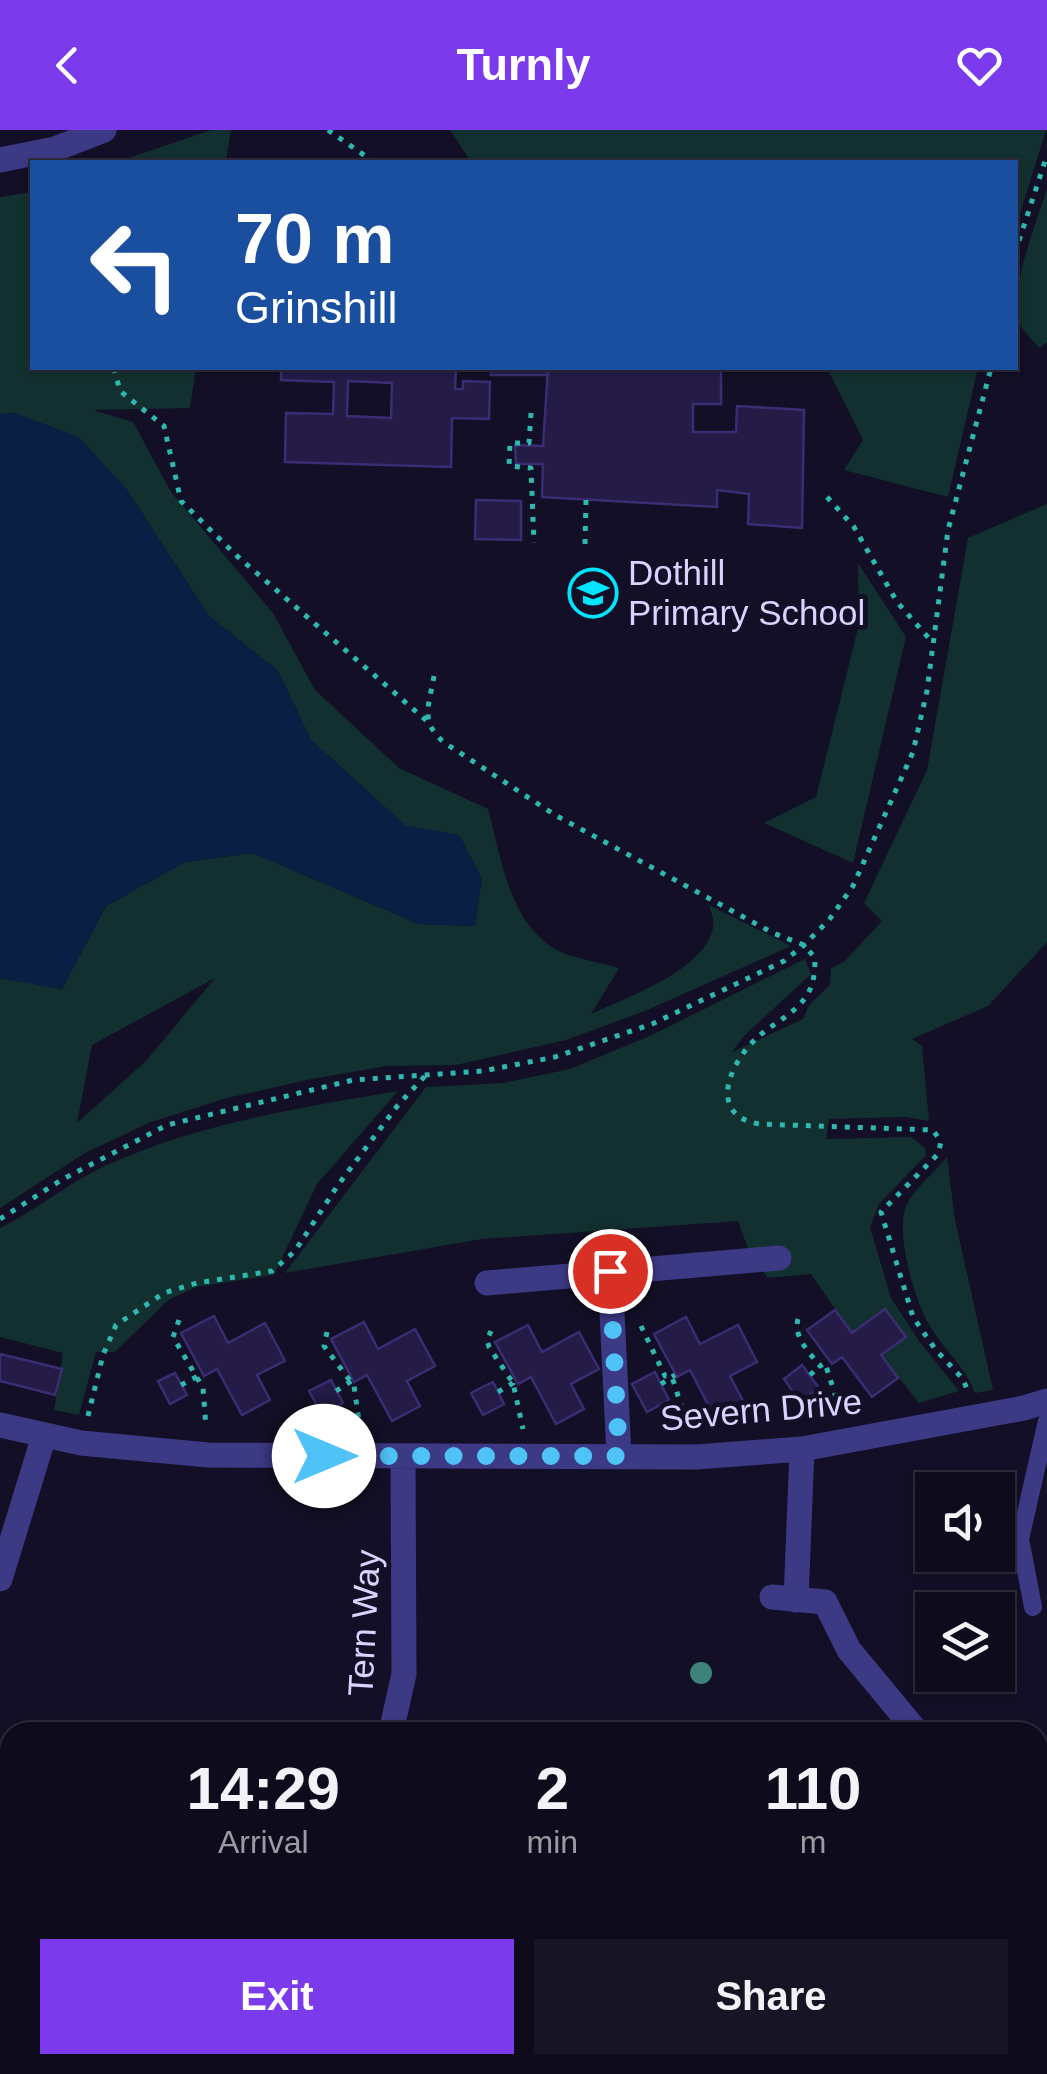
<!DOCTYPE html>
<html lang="en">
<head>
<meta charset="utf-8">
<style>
	:root { --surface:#0e0b1c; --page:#171425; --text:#f1f3f6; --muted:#9b9ba3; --line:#2e2b3b; --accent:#7c3aed }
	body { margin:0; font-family:Helvetica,sans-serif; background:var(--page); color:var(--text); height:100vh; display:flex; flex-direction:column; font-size:38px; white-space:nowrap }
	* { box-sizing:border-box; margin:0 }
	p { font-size:32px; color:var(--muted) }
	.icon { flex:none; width:55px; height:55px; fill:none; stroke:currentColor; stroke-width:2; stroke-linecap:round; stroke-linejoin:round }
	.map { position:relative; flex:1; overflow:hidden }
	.side { position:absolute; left:0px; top:1592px; width:1048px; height:352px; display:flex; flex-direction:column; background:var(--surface); border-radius:30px 30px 0 0; box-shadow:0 2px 8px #0004,0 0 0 2px var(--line) }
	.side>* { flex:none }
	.hud { position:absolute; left:30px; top:30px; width:988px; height:210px; border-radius:0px; box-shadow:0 2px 8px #0004,0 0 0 2px var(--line); background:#1a4fa0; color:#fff; overflow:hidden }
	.controls { position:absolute; left:915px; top:1342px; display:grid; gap:20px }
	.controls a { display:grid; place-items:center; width:100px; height:100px; border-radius:0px; background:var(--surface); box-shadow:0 2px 8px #0004,0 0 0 2px var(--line); font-size:50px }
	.pin { position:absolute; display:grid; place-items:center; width:85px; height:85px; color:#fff; margin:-42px; border:5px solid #fff; border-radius:50%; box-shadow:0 2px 10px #0007 }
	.me { position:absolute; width:110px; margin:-55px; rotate:90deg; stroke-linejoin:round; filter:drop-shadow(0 0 8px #0008) }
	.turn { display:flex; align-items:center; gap:35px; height:210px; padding:0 40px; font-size:45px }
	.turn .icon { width:130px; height:130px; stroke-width:2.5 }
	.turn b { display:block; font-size:70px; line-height:85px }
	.eta { display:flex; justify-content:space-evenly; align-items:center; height:170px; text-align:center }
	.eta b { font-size:60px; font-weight:800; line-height:70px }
	.button { display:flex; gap:20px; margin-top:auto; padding:20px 40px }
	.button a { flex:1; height:115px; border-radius:0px; background:var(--accent); color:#fff; font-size:40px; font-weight:800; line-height:115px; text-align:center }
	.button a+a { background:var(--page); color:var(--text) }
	header { display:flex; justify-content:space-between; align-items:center; height:130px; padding:0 40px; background:var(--accent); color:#fff; font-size:45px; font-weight:800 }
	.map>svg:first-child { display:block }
</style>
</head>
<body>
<header><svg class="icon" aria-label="back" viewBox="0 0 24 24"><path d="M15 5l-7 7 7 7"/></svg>Turnly<svg class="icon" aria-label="heart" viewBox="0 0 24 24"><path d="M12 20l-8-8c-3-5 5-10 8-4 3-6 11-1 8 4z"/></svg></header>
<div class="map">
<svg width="1047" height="1944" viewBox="0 0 1047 1944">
	<rect width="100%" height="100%" fill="#130f26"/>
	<path fill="#12302f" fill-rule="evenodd" d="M 211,0 L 231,0 L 226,32 L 117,32 Z
		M 450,0 L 1046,0 L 1015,100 L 1015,32 L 471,32 Z
		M 1047,59 L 1047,212 L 1039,218 L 1015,190 C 1015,145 1033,102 1047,59 Z
		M 32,62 L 32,238 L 196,238 L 190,278 L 93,280 L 133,292 L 171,362 L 273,483 L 315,560 L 399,638 L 488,679 C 502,730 510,802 566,824 C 583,830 602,833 619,838 L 591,884 C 627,867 704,841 713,798 C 715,791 711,782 709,775 L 791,816 L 645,881 L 566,910 L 456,935 L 386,936 L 307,950 L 227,968 L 151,992 L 85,1023 L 0,1078 L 0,848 L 62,859 L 106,776 L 185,732 L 252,723 L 419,794 L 474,796 L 482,749 L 459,705 L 406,696 L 311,610 L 278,541 L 209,486 L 127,360 L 15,283 L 0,284 L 0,67 ZM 215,848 L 146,931 L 77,993 L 92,915 Z
		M 827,238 L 978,238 L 948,367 L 844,340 L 863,310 Z
		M 1047,374 L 1047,812 L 988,876 L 912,909 L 922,916 L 929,991 L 906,987 L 829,989 L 826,1009 L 911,1007 L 925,1018 L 926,1025 L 879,1074 L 870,1097 L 891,1168 L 919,1211 L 959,1261 L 919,1273 L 881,1225 L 906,1207 L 885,1179 L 852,1203 L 811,1144 L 768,1148 L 750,1124 L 738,1091 L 482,1109 L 285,1143 L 426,957 L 503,953 L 570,939 L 652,905 L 805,829 L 811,844 L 745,905 L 732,922 L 803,889 L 809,875 L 830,855 L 831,838 L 844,832 L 882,791 L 864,773 L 927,640 L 968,408 Z
		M 858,433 L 906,507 L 853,733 L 764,693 L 816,667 L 859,494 Z
		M 398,961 L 317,1054 L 274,1145 L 196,1157 L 168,1170 L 115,1222 L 96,1222 L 79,1285 L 54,1280 L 63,1223 L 0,1207 L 0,1098 C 37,1080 69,1052 107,1035 C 200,993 298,978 398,961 Z
		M 947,1027 L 955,1090 L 993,1260 L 975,1263 C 965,1236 942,1218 928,1193 C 914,1168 894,1099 907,1074 C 915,1058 935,1042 947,1027 Z"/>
	<path fill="#0a1f44" d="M 15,283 L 79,307 L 127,360 L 209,486 L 278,541 L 311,610 L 406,696 L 459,705 L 482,749 L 475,796 L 420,794 L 252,723 L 185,732 L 106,776 L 62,859 L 0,848 L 0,284 Z"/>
	<path fill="#241b47" stroke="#3b2d73" stroke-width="2.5" fill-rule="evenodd" d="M 281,238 L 548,238 L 548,245 L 491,245 L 491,238 L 456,238 L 455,259 L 463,259 L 463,251 L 490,252 L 489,289 L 452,288 L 451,337 L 285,332 L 286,283 L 333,284 L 334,252 L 281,250 ZM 348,251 L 392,253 L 391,288 L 347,286 Z
		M 548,238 L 721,238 L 721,274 L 693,274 L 693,302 L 736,302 L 737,276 L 804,280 L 802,398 L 748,394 L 749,364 L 717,360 L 717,377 L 542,367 L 543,334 L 516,334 L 515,315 L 543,316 Z
		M 476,370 L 521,371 L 521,410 L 475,409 Z
		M 885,1179 L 906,1207 L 881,1225 L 898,1248 L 872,1267 L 842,1227 L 832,1234 L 807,1200 L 835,1180 L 852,1203 Z
		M 214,1186 L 228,1213 L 265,1193 L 285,1231 L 257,1245 L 270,1270 L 242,1285 L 217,1239 L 204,1246 L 181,1203 Z
		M 686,1187 L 700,1214 L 738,1195 L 757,1232 L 730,1246 L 743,1271 L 714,1286 L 690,1240 L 677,1247 L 654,1204 Z
		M 364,1192 L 378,1219 L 415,1199 L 435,1236 L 407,1251 L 420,1276 L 392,1291 L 367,1245 L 354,1252 L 331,1209 Z
		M 528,1195 L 542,1222 L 579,1202 L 599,1239 L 571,1254 L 584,1279 L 556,1294 L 531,1247 L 518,1254 L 495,1212 Z
		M 0,1224 L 62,1239 L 55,1265 L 0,1251 Z
		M 802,1235 L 819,1258 L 800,1272 L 784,1249 Z
		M 655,1242 L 669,1270 L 647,1282 L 632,1254 Z
		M 175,1243 L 187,1265 L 170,1274 L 158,1251 Z
		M 331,1250 L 343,1273 L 322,1284 L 309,1261 Z
		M 493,1252 L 504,1274 L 483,1285 L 471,1263 Z
		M 827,1935 L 868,1935 L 866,1944 L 825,1944 Z
		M 955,1935 L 996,1935 L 994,1944 L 953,1944 Z"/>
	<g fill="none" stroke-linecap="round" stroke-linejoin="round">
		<path stroke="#2fb8b0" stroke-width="5" stroke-dasharray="5 8" stroke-linecap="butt" d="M 328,0 L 374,32
			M 1015,123 L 1047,25
			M 114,238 L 120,261 L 164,296 L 181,371 L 237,426 L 427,591
			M 531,283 L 529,313 L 510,313 L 509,336 L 531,338 L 534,413
			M 827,367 L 854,397 L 897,472 L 933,513
			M 585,414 L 586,370
			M 434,546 C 429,576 419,592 445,613 L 555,685 L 773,803 L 804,815 L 815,828 C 815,841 814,854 807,865 C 795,884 775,892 759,906 C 730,931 706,985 759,994 L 933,1000 L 941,1012 L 938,1024 L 881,1082 L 913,1187 L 935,1219 L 963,1249 L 968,1262
			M 0,1089 L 63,1049 L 167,995 L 353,950 L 483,941 L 555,927 L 652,894 L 784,831 L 804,815 L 829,790 L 853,756 L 913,622 L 927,561 L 948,400 L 991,238
			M 798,1189 C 793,1207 809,1222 820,1236 L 825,1233 L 841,1283
			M 179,1190 L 173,1207 L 203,1258 L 206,1297
			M 641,1196 L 665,1246 L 672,1247 L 689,1300
			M 491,1201 L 487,1210 L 489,1217 L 513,1253 L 523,1299
			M 327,1202 L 324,1216 L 354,1256 L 360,1298
			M 810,1245 L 820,1236
			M 661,1254 L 675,1245
			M 181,1255 L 202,1244
			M 336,1261 L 353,1250
			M 498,1262 L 513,1253 L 515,1248
			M 88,1286 L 103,1225 L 116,1195 L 164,1163 L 197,1153 L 272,1141 L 295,1121 L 338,1055 L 398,975 L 426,945
			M 1038,1701 L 1047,1704
			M 1038,1828 L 1047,1782
			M 389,1935 L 428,1944
			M 1013,1944 L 1015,1935"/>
		<path stroke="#3d3a85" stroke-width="18" d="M 1033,1477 L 1020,1409 L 1047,1291"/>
		<path stroke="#3d3a85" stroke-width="25" d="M 0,30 L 55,19 L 104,0
			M 610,1141 L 619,1326
			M 487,1153 L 779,1128
			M 0,1295 L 81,1313 L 208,1325 L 696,1327 L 802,1319 L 1024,1278 L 1047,1271
			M 0,1449 L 44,1306
			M 772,1467 L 825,1472 L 849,1520 L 917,1602
			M 796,1470 L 802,1319
			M 391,1602 L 404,1544 L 403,1326
			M 0,1746 L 10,1750
			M 307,1944 L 311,1935
			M 799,1944 L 802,1935
			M 887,1944 L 889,1935"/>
	</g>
	<circle fill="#3d827b" cx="701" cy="1543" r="11"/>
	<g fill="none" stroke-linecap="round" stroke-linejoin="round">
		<path stroke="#4fc3f7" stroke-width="18" stroke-dasharray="0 32.4" d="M 324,1326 L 619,1326 L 610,1141"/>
	</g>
	<defs>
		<g id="school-ring" transform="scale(2.5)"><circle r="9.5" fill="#130f26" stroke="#00e5ff" stroke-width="1.5"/><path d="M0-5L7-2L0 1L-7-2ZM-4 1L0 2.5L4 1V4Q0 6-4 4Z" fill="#00e5ff"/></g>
	</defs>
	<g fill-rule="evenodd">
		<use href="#school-ring" x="593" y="463"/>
	</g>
	<g text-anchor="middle" stroke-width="10" stroke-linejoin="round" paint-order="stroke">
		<g font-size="35" fill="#d9d4ff" stroke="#130f26" text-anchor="start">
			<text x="628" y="455">Dothill<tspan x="628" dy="40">Primary School</tspan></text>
		</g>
		<g font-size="35" fill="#d9d4ff" stroke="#130f26">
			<text transform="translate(761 1280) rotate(-5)" y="12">Severn Drive</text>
			<text transform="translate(364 1493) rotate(-87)" y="12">Tern Way</text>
		</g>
	</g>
</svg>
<div class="controls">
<a><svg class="icon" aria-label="sound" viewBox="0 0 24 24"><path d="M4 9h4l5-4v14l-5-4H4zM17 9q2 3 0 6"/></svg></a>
<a><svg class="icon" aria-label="layers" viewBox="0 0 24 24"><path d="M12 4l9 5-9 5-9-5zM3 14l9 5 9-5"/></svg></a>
</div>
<div class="pin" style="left:610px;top:1141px;background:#d93025"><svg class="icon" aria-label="arrive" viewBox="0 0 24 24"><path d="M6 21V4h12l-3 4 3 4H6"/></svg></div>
<svg class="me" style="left:324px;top:1326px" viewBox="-20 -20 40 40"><circle r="19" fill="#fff"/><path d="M0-13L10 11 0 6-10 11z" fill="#4fc3f7"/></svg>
<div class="hud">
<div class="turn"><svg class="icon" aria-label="left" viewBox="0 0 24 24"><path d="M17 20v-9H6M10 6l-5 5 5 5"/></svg><div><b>70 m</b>Grinshill</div></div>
</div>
<section class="side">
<div class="eta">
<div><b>14:29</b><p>Arrival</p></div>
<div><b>2</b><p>min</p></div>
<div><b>110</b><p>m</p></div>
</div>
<div class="button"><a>Exit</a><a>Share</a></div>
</section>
</div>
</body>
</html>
